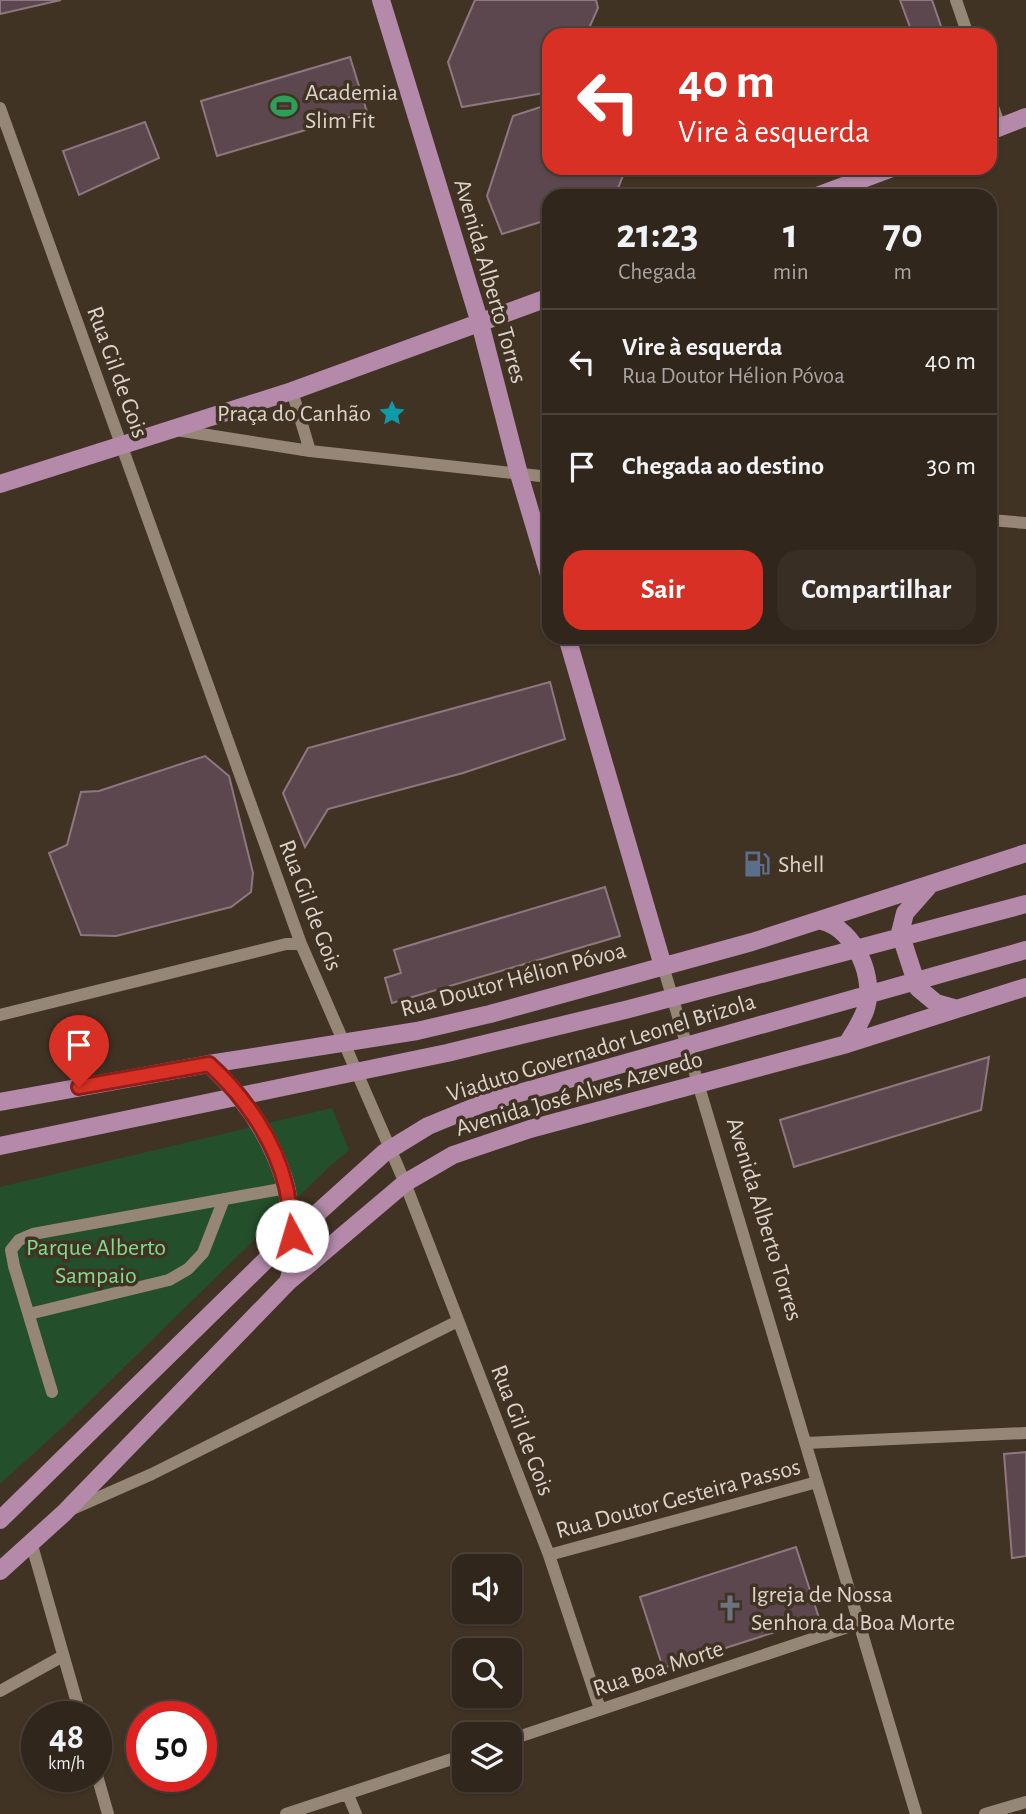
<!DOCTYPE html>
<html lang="pt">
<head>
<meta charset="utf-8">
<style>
	:root { --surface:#31261b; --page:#392e24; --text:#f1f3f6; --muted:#a8a5a3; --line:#4c433a; --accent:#d93025 }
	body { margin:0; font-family:"Alegreya Sans",sans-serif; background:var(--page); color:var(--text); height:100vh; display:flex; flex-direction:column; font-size:26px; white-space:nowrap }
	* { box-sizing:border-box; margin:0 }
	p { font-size:23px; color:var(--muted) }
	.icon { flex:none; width:38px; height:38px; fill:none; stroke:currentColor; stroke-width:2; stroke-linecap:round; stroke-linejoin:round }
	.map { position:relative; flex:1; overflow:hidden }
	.details { position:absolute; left:542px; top:189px; width:455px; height:455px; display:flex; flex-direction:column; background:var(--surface); border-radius:21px; box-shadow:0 2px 5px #0004,0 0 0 2px var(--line) }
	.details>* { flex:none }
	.top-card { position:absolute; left:542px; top:28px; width:455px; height:147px; border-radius:21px; box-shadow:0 2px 5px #0004,0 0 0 2px var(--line); background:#d93025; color:#fff; overflow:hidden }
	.tools { position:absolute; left:452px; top:1554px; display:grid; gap:14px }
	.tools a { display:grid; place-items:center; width:70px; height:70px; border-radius:14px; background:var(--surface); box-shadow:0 2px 5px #0004,0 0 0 2px var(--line); font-size:35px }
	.speed { position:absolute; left:21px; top:1701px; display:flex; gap:14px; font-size:35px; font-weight:700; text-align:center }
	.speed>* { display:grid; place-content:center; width:91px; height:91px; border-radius:50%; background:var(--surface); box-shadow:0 2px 5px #0004,0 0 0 2px var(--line); line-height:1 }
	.speed small { font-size:18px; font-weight:400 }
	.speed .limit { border:10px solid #d22; background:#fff; color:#111 }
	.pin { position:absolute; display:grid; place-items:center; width:60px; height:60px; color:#fff; margin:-72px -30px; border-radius:50% 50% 50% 0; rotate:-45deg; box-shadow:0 0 7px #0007 }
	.pin .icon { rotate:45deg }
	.me { position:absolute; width:77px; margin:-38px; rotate:354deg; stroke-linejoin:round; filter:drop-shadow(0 0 5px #0008) }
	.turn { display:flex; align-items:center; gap:24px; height:147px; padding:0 21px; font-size:32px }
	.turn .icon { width:91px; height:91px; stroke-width:2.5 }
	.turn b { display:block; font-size:49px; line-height:60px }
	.eta { display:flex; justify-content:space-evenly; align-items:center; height:119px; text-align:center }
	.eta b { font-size:42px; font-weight:700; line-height:49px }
	.action { display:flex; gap:14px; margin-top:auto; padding:14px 21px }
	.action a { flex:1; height:80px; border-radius:21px; background:var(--accent); color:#fff; font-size:28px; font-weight:700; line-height:80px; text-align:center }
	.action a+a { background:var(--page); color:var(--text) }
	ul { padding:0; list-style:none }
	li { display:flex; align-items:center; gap:21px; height:105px; padding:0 21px; border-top:2px solid var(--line) }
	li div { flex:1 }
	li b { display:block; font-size:26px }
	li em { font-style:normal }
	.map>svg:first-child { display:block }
</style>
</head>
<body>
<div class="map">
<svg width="1026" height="1814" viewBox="0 0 1026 1814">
	<rect width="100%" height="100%" fill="#413324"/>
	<path fill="#244f2b" d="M 332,1108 L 349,1150 L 329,1167 L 65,1425 L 0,1484 L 0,1187 Z"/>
	<path fill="#5d474f" stroke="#8f7780" stroke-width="2" d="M 0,0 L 61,0 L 0,14 Z
		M 475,0 L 596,0 L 598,8 L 586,35 L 550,35 L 550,92 L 462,107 L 448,62 Z
		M 900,0 L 932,0 L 944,35 L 913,35 Z
		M 350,57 L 367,112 L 217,156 L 201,101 Z
		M 550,104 L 550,168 L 626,168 L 615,196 L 550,196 L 550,219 L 502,234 L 487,196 L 513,116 Z
		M 145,122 L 159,158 L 79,195 L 63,151 Z
		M 550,682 L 565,739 L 463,773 L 328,809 L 305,847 L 283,793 L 308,748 Z
		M 205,756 L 229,776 L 253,873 L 251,892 L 231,907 L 116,936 L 81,935 L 49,853 L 67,845 L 81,792 L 99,791 Z
		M 605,887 L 620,936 L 392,1003 L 385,978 L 401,973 L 394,950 Z
		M 989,1057 L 981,1110 L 794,1167 L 780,1120 Z
		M 1026,1452 L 1026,1556 L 1012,1558 L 1004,1454 Z
		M 796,1547 L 819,1618 L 663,1668 L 640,1597 Z"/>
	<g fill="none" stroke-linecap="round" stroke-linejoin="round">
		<path stroke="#968675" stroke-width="12" d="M 956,0 L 968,35
			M 990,98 L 1000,127
			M 0,108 L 301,944 L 405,1183 L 549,1555 L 600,1709
			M 292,391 L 310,451
			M 176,430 L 310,451 L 550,477
			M 990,520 L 1026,523
			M 663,966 L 916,1814
			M 0,1015 L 286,944 L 301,944
			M 29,1314 L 169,1280 L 188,1269 L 203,1253 L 224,1199
			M 52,1392 L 14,1266 L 11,1250 L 19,1240 L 33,1234 L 286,1188
			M 806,1443 L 1026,1433
			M 70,1510 L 152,1474 L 458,1321
			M 31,1542 L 81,1717
			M 549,1555 L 817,1482
			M 0,1691 L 63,1656
			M 509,1740 L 860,1623
			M 96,1772 L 108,1814
			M 348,1795 L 356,1814
			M 286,1814 L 464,1755
			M 985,1814 L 1026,1802"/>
		<path stroke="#b489aa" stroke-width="18" d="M 381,0 L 480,323 L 519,474 L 550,578
			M 990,131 L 1026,117
			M 817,196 L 892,168
			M 0,484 L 292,391 L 550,297
			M 567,637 L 663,966
			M 928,887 L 905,913 L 900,933 L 918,988 L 936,1003 L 957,1009
			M 822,921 C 855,929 877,979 865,1011 C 861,1022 853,1034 847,1044
			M 209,1064 C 244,1097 273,1139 286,1186 C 289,1198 289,1211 290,1223 C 293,1249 296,1257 288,1282
			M 0,1102 L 209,1064 L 417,1031 L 490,1014 L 752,942 L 1026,853
			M 0,1146 L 447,1053 L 629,1009 L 1026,904
			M 0,1520 L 270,1256 L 384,1153 L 428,1126 L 484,1103 L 1026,950
			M 0,1571 L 64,1513 L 288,1282 L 405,1183 L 453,1155 L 530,1129 L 847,1044 L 1026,987"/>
	</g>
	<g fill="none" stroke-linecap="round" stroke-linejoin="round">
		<g stroke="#8d1f18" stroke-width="18">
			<path id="route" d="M 79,1087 L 209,1064 C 244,1096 275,1140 286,1187 C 290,1203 290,1220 292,1236"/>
		</g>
		<use href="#route" stroke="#d93025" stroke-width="12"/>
	</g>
	<defs>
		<g id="stadium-bare" transform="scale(2.1)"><path d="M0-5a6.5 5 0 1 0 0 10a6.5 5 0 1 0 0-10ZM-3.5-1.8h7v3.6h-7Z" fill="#2e9e5b" stroke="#413324" stroke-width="2.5" paint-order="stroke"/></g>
		<g id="sight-bare" transform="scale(2.1)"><path d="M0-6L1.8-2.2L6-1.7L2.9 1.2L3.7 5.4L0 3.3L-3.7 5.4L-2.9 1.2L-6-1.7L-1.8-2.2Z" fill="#0f9aa8" stroke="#413324" stroke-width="2.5" paint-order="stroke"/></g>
		<g id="fuel-bare" transform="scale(2.1)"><path d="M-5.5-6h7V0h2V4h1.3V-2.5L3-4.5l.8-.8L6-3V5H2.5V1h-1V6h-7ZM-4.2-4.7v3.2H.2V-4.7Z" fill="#5c6f8a" stroke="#413324" stroke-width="2.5" paint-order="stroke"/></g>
		<g id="church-bare" transform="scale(2.1)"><path d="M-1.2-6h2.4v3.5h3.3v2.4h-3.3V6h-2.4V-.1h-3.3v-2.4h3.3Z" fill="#6b7280" stroke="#413324" stroke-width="2.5" paint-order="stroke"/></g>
	</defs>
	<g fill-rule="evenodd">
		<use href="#stadium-bare" x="284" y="106"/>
		<use href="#sight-bare" x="392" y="413"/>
		<use href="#fuel-bare" x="757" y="864"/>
		<use href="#church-bare" x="730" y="1608"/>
	</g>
	<g text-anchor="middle" stroke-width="7" stroke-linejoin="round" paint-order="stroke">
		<g font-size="24" fill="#dcd4ca" stroke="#413324" text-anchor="start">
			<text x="305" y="100">Academia<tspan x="305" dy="28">Slim Fit</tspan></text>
			<text x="371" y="421" text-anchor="end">Praça do Canhão</text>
			<text x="778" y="872">Shell</text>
			<text x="751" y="1602">Igreja de Nossa<tspan x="751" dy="28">Senhora da Boa Morte</tspan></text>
		</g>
		<g font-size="24" fill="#dcd4ca" stroke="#413324">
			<text transform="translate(491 281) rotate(74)" y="8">Avenida Alberto Torres</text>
			<text transform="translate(118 372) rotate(70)" y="8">Rua Gil de Gois</text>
			<text transform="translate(311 905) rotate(69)" y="8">Rua Gil de Gois</text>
			<text transform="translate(513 979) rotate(-15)" y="8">Rua Doutor Hélion Póvoa</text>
			<text transform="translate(601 1047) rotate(-17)" y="8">Viaduto Governador Leonel Brizola</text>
			<text transform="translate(579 1093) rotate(-16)" y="8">Avenida José Alves Azevedo</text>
			<text transform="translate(765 1219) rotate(73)" y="8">Avenida Alberto Torres</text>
			<text transform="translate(523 1430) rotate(69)" y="8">Rua Gil de Gois</text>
			<text transform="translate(678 1498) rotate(-15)" y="8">Rua Doutor Gesteira Passos</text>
			<text transform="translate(658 1668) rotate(-18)" y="8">Rua Boa Morte</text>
		</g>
		<g font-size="24" fill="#82da8d" stroke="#413324">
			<text x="96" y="1255">Parque Alberto<tspan x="96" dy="28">Sampaio</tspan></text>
		</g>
	</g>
</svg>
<div class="tools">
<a><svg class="icon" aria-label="sound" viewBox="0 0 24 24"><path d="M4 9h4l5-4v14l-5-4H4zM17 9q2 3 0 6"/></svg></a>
<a><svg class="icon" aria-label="search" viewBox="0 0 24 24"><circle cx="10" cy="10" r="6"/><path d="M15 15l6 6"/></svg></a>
<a><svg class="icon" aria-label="layers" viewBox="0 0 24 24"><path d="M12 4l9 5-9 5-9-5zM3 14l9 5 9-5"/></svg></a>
</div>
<div class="speed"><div>48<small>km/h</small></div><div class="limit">50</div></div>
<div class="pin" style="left:79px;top:1087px;background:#d93025"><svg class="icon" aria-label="arrive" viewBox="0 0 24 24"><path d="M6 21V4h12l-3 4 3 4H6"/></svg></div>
<svg class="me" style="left:292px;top:1236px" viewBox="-20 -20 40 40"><circle r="19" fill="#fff"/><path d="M0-13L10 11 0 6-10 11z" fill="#d93025"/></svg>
<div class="top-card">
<div class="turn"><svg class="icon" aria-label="left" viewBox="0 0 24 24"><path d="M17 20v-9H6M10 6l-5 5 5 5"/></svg><div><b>40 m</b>Vire à esquerda</div></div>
</div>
<section class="details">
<div class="eta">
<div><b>21:23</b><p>Chegada</p></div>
<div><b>1</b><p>min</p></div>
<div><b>70</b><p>m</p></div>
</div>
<ul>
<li><svg class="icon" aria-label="left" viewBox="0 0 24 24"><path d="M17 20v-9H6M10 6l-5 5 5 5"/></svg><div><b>Vire à esquerda</b><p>Rua Doutor Hélion Póvoa</p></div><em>40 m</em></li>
<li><svg class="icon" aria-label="arrive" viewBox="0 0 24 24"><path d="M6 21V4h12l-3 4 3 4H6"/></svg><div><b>Chegada ao destino</b></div><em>30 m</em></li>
</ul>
<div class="action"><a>Sair</a><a>Compartilhar</a></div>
</section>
</div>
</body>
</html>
